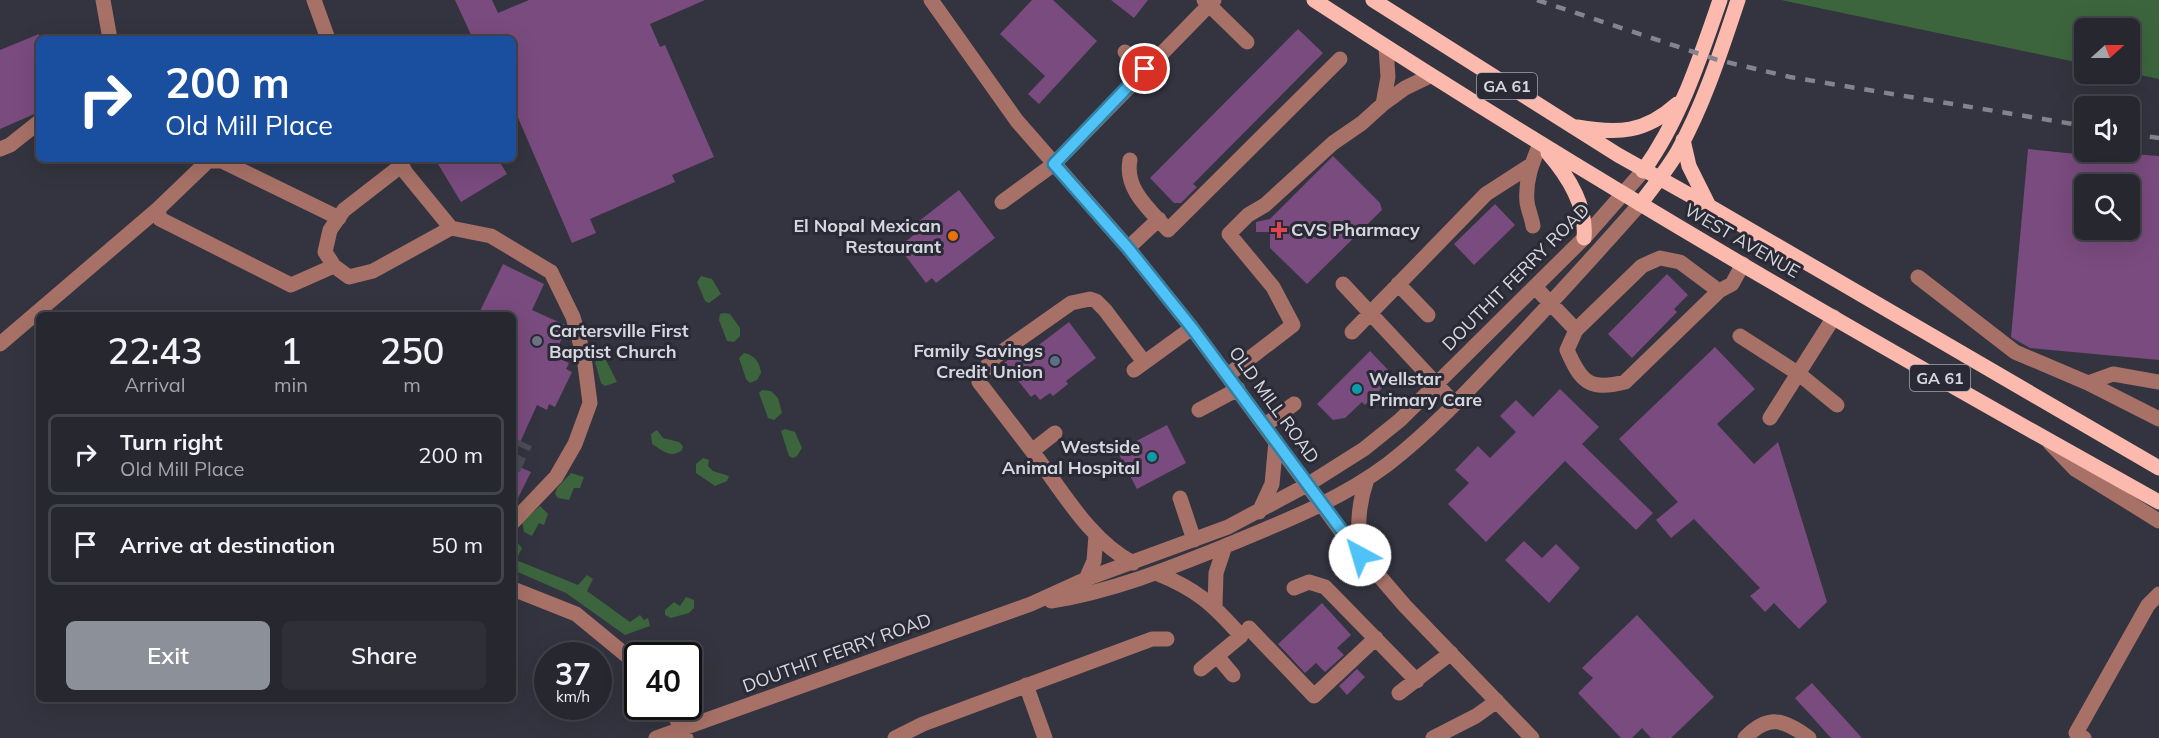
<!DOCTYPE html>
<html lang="en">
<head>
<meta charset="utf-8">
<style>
	:root { --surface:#26272f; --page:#2e2f37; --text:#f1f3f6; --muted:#a4a5aa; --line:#42444b; --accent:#8c9099 }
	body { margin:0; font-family:Mulish,sans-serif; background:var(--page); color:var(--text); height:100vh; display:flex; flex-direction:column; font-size:22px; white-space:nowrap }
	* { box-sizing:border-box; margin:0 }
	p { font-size:20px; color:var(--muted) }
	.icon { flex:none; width:33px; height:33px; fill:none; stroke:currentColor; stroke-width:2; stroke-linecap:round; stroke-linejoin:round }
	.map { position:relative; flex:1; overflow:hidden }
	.drawer { position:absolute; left:36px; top:312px; width:480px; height:390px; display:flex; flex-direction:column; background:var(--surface); border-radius:9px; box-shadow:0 6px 24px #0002,0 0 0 2px var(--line) }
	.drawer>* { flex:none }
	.hud { position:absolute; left:36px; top:36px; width:480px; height:126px; border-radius:9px; box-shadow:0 6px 24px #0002,0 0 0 2px var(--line); background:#1a4fa0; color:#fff; overflow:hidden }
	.needle { width:39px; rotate:69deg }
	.tools { position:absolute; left:2074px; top:18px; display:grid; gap:12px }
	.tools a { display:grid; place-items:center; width:66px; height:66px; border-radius:9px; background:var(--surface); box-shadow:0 6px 24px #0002,0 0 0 2px var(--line); font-size:30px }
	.speed { position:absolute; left:534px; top:642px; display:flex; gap:12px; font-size:30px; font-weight:700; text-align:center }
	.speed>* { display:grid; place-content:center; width:78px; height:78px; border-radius:50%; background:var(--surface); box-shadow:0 6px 24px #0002,0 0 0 2px var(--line); line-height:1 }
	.speed small { font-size:15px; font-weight:400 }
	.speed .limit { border:3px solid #111; border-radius:9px; background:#fff; color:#111 }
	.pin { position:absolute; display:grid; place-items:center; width:51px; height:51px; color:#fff; margin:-26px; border:3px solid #fff; border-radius:50%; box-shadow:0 2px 6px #0007 }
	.me { position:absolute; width:66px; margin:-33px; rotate:321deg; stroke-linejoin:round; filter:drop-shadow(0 0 4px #0008) }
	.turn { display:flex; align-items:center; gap:21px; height:126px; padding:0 30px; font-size:27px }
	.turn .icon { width:78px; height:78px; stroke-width:2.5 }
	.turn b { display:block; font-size:42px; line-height:51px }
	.eta { display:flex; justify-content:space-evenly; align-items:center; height:102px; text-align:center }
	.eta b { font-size:36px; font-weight:600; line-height:42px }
	.action { display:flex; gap:12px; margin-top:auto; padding:12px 30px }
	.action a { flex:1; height:69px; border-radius:9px; background:var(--accent); color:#fff; font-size:24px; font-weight:600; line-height:69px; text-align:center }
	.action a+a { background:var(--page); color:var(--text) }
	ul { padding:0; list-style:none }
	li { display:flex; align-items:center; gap:18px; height:81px; margin:0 12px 9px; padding:0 18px; border:3px solid var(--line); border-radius:9px }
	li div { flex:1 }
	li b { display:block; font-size:22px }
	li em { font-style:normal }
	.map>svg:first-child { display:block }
</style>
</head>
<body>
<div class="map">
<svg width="2159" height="738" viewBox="0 0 2159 738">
	<rect width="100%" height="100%" fill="#33343f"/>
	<path fill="#3c653d" d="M 1781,0 L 2159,0 L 2159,79 L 2130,73 L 2130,28 L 2085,28 L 2085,64 Z
		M 701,276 L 712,279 L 721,294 L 709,303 L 705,301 L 697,282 Z
		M 724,313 L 730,314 L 740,328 L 740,336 L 734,342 L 727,341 L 719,320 L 720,314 Z
		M 744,353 C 755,355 760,363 761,373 L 757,380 L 750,383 L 746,379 L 739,358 Z
		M 602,357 L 605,358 L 617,382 L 605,386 L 601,383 L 595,362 Z
		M 762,390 L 771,391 L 778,398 L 782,413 L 774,420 L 768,418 L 759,393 Z
		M 785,429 L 795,432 L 802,448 L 797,456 L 793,458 L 789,456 L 781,431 Z
		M 657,430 L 663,438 L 679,442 L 683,446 L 682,450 C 671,459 663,451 652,444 L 651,434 Z
		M 703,458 L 709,460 L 708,466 L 713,471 L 729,476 L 727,481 L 715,486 L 696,473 L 696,464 Z
		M 571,473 L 584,477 L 580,488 L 574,488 L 569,500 L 558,498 L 555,494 L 557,488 Z
		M 540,506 L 548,514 L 544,525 L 539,523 L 532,536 L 524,532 L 522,522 Z
		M 513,542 L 517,542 L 522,548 L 516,560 L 578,585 L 587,575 L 593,579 L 587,591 L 630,622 L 640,615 L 644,620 L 648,618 L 650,626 L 625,635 L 566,593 L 513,570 Z
		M 686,597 L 694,600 L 694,608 L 689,613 L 671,618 L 665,615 L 665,610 L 674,602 L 680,606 Z"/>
	<path fill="#7a4b7e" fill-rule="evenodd" d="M 455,0 L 492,0 L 498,13 L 529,0 L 705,0 L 650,24 L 660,47 L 665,45 L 714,157 L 672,175 L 675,182 L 590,219 L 596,233 L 572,243 L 513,106 L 513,39 L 473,39 Z
		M 1032,0 L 1053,0 L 1097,41 L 1039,104 L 1028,94 L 1045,76 L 1000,34 Z
		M 1111,0 L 1148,0 L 1134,18 Z
		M 1298,29 L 1323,53 L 1193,184 L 1197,187 L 1181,203 L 1174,203 L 1150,178 Z
		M 39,34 L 39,112 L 0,129 L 0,50 Z
		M 2028,149 L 2106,157 L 2106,152 L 2159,156 L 2159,360 L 2030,348 L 2011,337 ZM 2085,184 L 2130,184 L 2130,230 L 2085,230 Z
		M 1333,156 L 1380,203 L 1382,210 L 1307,284 L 1270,248 L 1270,232 L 1256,232 L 1256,222 L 1270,219 Z
		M 435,159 L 498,159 L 507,174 L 461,202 Z
		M 959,190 L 995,238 L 936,283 L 932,278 L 926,283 L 899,247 L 915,234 L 910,228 Z
		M 1495,204 L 1515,225 L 1474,265 L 1454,244 Z
		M 503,264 L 544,284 L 532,310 L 565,325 L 566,329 L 554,356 L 569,363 L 566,369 L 572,372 L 555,407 L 549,404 L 547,410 L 537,405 L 513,458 L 513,315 L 478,315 Z
		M 1667,274 L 1688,295 L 1674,309 L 1677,312 L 1632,358 L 1608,334 Z
		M 1069,322 L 1096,358 L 1066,381 L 1068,384 L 1053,396 L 1050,393 L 1040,400 L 1035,394 L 1031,397 L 1004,363 L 1019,351 L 1023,357 Z
		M 1715,347 L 1755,389 L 1717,424 L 1754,464 L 1778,442 L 1827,602 L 1799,629 L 1774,603 L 1765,612 L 1750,596 L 1760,588 L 1694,519 L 1671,538 L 1656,520 L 1678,502 L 1619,439 Z
		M 1370,351 L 1394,376 L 1365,405 L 1362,402 L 1345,418 L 1333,420 L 1317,404 Z
		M 1560,389 L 1599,427 L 1582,444 L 1653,513 L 1636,530 L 1565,461 L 1486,542 L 1448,504 L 1469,483 L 1455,470 L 1478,446 L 1490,458 L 1516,432 L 1500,416 L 1516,400 L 1533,417 Z
		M 1167,425 L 1186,463 L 1137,489 L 1117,451 Z
		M 513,464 L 531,472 L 513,508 Z
		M 1524,541 L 1542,558 L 1556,544 L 1580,568 L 1549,603 L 1505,560 Z
		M 1322,603 L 1351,635 L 1337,648 L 1344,655 L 1325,672 L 1316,663 L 1305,673 L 1278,644 Z
		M 1637,615 L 1714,697 L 1671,738 L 1651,738 L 1642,728 L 1632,738 L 1621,738 L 1578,693 L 1593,678 L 1582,668 Z
		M 1357,669 L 1365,677 L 1347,695 L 1339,686 Z
		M 1812,683 L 1862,738 L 1831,738 L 1795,698 Z"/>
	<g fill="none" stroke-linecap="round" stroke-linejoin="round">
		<path stroke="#4b4c57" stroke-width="15" stroke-dasharray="15 8" stroke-linecap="butt" d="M 513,469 L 525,443"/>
		<path stroke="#a77167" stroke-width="15" d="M 103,0 L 110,39
			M 314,0 L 328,39
			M 931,0 L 1017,121 L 1128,248 L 1192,328 L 1344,535 L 1405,606 L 1532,738
			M 1204,0 L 1247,42
			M 1125,52 L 1145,69
			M 1383,104 L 1388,77 L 1386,47
			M 0,149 L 10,145 L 39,122
			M 398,159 L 406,173 L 451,228 L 491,236 L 551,272 L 573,317 L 584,357 L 590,403 L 575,444 L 556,477 L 513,522
			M 1130,160 C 1124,189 1150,210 1168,230 L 1340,59
			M 402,165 L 344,210 L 330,230 L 325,252 L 334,266 L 349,277 L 373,271 L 451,228
			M 1002,202 L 1054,164 L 1214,0
			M 1533,226 C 1532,218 1528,210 1527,202 C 1525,181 1532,163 1540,144
			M 1128,248 L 1159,219
			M 334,266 L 291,285 L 160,219 L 158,209 L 208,161 L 222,161 L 339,218
			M 1918,277 L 2015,352 L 2088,383 L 2159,419
			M 1343,284 L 1455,404
			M 1398,284 L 1428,315
			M 1535,287 L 1576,330
			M 1719,291 L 1680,262 L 1660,258 L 1642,266 L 1576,330 L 1567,350 C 1581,382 1589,391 1625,382 L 1719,291 L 1732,284 L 1743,264
			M 1352,332 L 1486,194 L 1531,165
			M 1740,336 L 1799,374 L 1837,405
			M 0,344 L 158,209
			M 1134,370 L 1192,328
			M 1228,375 L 1293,325 L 1273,287 L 1229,234 L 1248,215 L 1265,205 L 1333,143 L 1362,123 L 1383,104 L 1405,88 L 1430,76
			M 2088,383 L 2113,374 L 2159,382
			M 1199,410 L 1238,389
			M 1770,418 L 1834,317
			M 1265,425 L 1294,404
			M 1055,433 L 1032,451 L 979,382 L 986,367 L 996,356 L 1071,303 L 1090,299 L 1096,301 L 1105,310 L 1144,362
			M 2050,443 L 2075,469 L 2159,521
			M 1032,451 C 1062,490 1089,540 1133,563
			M 1180,498 L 1194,540
			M 1259,512 L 1272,484 L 1276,441
			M 1361,555 C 1357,527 1358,505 1367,479
			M 1156,573 C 1196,589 1213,604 1241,636 L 1201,669
			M 1086,579 L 1094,561 L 1096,535
			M 1294,588 L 1309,582 L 1325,587 L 1417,681
			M 513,589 L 576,614 L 638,665
			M 1051,601 C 1115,591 1175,566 1235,542 C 1288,520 1343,498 1388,464 C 1428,433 1462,397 1496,361 C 1545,310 1593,257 1640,204
			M 1215,606 L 1216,573 L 1225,546
			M 1249,628 L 1314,696 L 1376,638
			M 1217,656 L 1233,675
			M 1026,685 L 1045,738
			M 1399,693 L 1451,653
			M 670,706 L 686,738
			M 656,738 L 1031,604 L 1086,579 L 1228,527 L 1307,485 L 1364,449 L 1400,420 L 1584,238 L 1643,171
			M 895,738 L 923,724 L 1152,639 L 1167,639
			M 1433,738 L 1476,716 L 1497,701
			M 1745,738 C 1768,714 1784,719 1809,738
			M 2084,738 L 2076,733 L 2148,605 L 2159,594"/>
		<path stroke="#fcb9ad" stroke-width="15" d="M 1314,0 C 1588,179 1873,343 2159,502
			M 1373,0 L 1618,155 L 1709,206 L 2159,468
			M 1577,127 C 1618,134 1645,133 1677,104
			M 1683,140 L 1689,166 L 1709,206
			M 1548,153 C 1568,176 1587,207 1584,238
			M 1643,171 C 1680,120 1700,58 1720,0
			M 1640,204 C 1653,187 1667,170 1678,151 C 1704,104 1721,51 1738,0"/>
		<path stroke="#83848d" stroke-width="4.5" stroke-dasharray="10 10" stroke-linecap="butt" d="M 1537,0 L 1718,60 L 1790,77 L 2085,126
			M 2130,134 L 2159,138"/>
	</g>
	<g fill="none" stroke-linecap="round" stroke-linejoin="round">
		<g stroke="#337fa1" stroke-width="15">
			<path id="route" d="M 1145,69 L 1054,164 L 1128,248 L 1192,328 L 1360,555"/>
		</g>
		<use href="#route" stroke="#4fc3f7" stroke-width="10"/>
	</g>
	<path fill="#e0444e" stroke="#292a35" stroke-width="2" d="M1276 221h6v6h6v6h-6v6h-6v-6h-6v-6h6z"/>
	<circle fill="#e8710a" stroke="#292a35" stroke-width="2" cx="953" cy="236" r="6"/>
	<circle fill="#6b7280" stroke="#292a35" stroke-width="2" cx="537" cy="341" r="6"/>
	<circle fill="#5c6f8a" stroke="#292a35" stroke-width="2" cx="1055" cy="361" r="6"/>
	<g fill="#0f9aa8" stroke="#292a35" stroke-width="2">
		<circle cx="1357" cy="389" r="6"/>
		<circle cx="1152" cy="457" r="6"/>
	</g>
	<g text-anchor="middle" stroke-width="6" stroke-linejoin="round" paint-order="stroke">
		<g fill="#292a35" stroke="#a2a3ab" stroke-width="1.5">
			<rect x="1477" y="73" width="60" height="26" rx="4.5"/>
			<rect x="1910" y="365" width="60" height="26" rx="4.5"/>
		</g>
		<g font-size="16" font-weight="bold" fill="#d6d7de">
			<text x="1507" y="92">GA 61</text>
			<text x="1940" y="384">GA 61</text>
		</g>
		<g font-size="18" font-weight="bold" fill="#d6d7de" stroke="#292a35" text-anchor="end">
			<text x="941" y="232">El Nopal Mexican<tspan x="941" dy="21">Restaurant</tspan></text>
			<text x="1291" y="236" text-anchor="start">CVS Pharmacy</text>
			<text x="549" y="337" text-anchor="start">Cartersville First<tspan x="549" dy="21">Baptist Church</tspan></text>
			<text x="1043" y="357">Family Savings<tspan x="1043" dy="21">Credit Union</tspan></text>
			<text x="1369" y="385" text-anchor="start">Wellstar<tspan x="1369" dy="21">Primary Care</tspan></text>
			<text x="1140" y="453">Westside<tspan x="1140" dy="21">Animal Hospital</tspan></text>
		</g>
		<g font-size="18" fill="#d6d7de" stroke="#292a35">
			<text transform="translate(1742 241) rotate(30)" y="6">WEST AVENUE</text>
			<text transform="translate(1516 277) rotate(-45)" y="6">DOUTHIT FERRY ROAD</text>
			<text transform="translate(1274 405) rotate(54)" y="6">OLD MILL ROAD</text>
			<text transform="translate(837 653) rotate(-20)" y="6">DOUTHIT FERRY ROAD</text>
		</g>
	</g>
</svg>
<div class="tools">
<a><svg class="needle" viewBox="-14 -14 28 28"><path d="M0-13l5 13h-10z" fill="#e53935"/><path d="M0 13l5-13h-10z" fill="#a4a5aa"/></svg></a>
<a><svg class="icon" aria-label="sound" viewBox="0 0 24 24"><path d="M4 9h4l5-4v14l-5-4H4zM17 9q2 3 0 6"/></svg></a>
<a><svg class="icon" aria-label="search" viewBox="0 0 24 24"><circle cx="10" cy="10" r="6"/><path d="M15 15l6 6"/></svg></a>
</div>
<div class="speed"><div>37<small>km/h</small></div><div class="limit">40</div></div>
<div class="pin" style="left:1145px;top:69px;background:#d93025"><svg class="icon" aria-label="arrive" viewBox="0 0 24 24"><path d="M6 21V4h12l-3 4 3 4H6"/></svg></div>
<svg class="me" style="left:1360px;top:555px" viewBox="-20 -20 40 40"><circle r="19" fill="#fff"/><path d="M0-13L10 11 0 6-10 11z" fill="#4fc3f7"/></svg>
<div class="hud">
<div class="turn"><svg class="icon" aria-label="right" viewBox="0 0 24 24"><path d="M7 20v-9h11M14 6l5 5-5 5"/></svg><div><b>200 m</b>Old Mill Place</div></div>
</div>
<section class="drawer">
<div class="eta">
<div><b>22:43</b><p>Arrival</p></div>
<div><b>1</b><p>min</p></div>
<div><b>250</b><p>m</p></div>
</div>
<ul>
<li><svg class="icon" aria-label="right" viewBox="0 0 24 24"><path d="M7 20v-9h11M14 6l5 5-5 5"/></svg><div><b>Turn right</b><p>Old Mill Place</p></div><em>200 m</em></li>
<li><svg class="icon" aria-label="arrive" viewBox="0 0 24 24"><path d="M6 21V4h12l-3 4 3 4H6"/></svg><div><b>Arrive at destination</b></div><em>50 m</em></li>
</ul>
<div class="action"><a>Exit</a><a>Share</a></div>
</section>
</div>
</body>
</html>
